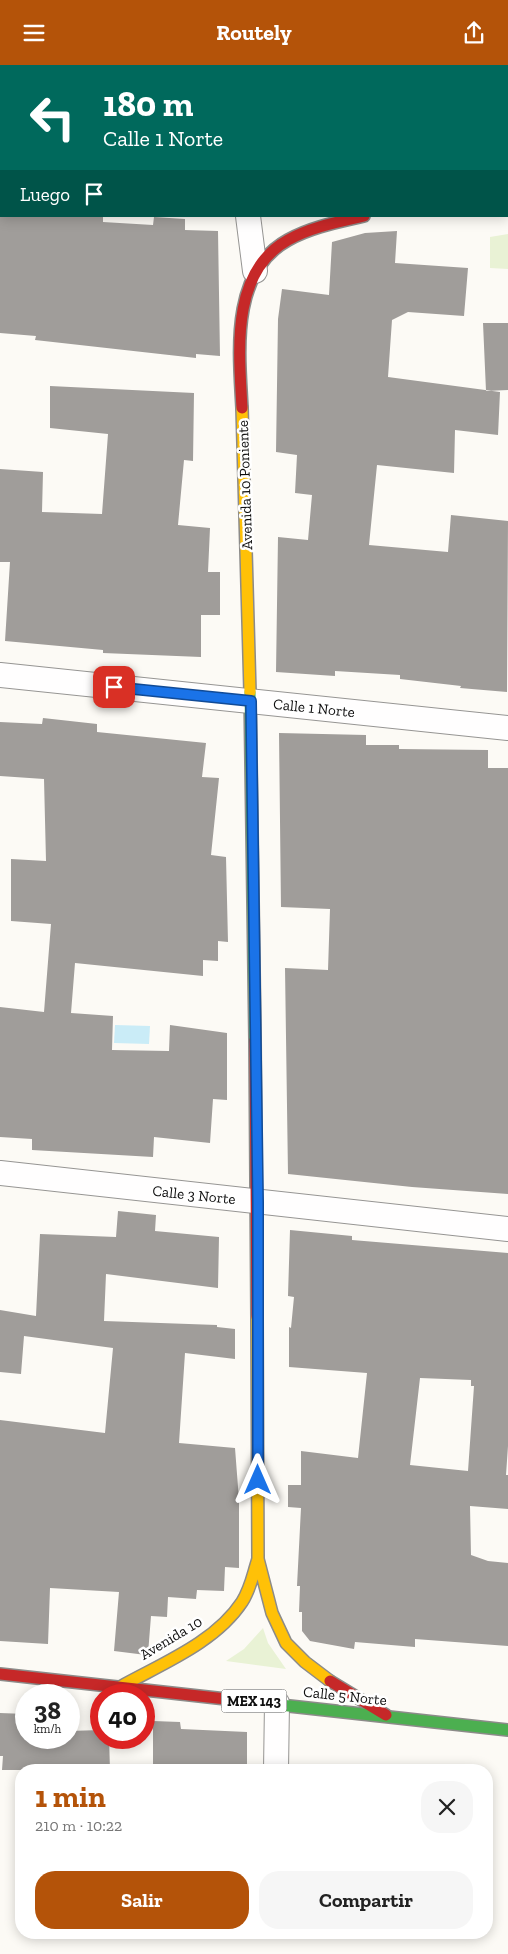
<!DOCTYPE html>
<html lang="es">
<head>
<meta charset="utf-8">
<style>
	:root { --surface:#fff; --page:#f6f6f6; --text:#222; --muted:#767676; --accent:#b45309 }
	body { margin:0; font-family:"Zilla Slab",serif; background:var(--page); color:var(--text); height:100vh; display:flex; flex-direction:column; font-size:19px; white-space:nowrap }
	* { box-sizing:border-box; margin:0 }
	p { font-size:16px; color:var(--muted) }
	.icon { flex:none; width:28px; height:28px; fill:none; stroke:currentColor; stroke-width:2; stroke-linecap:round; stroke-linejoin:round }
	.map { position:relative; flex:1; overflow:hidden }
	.side { position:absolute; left:15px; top:1699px; width:478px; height:175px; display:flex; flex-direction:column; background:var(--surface); border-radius:20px; box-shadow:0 2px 12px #0003 }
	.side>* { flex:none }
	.top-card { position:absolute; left:0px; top:0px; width:509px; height:152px; box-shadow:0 2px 12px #0003; background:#00695c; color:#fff; overflow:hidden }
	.speed { position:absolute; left:15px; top:1619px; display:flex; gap:10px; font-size:25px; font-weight:700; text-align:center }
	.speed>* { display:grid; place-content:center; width:65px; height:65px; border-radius:50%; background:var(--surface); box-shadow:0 2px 12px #0003; line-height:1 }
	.speed small { font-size:12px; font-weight:400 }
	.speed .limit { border:8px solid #d22; background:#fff; color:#111 }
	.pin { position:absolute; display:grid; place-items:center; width:42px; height:42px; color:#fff; margin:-21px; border-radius:10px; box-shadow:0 2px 8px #0006 }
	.me { position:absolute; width:55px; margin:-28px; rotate:0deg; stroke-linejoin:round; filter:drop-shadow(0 0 4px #0008) }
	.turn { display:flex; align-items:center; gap:18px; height:105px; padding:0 20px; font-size:22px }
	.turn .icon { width:65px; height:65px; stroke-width:2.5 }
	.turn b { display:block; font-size:35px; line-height:42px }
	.then { display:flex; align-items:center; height:48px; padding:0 20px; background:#0003; gap:10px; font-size:19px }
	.round { display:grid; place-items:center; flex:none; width:52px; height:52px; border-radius:20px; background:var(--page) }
	.overview { display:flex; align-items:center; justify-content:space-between; height:85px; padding:0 20px }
	h1 { font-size:30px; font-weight:800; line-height:38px; color:var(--accent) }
	.cta { display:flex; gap:10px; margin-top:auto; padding:10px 20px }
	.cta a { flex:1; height:58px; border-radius:20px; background:var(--accent); color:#fff; font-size:20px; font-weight:800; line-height:58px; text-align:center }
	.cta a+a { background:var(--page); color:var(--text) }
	header { display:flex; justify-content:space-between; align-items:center; height:65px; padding:0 20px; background:var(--accent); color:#fff; font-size:22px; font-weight:800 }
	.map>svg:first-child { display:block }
</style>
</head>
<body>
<header><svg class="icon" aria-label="menu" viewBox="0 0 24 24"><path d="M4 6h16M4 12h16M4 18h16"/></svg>Routely<svg class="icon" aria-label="share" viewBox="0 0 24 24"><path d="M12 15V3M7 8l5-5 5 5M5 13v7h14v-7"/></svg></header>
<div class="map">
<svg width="508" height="1889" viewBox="0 0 508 1889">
	<rect width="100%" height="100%" fill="#fcfaf5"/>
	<path fill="#e9f2d5" d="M 508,169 L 508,204 L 490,203 L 490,172 Z
		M 263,1563 L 268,1578 L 286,1604 L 226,1596 L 244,1584 Z"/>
	<path fill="#caecf7" d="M 115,960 L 150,961 L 149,979 L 114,978 Z"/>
	<path fill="#a09d9a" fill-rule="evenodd" d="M 0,151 L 103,151 L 103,157 L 153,160 L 154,152 L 185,154 L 185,165 L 218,166 L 220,291 L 196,289 L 196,293 L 35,275 L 36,271 L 0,268 Z
		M 397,166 L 395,198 L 468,203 L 464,251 L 408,247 L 392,255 L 388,312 L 500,327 L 498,370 L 455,365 L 454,408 L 377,400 L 369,480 L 448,487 L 451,450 L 508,456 L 507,627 L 460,623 L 461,621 L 400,614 L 400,610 L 335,606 L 335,611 L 276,607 L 278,472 L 308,475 L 312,430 L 295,428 L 297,390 L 276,387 L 278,254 L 282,224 L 329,230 L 332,177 L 365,168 Z
		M 483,258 L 508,258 L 508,325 L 486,326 Z
		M 50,321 L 194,328 L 193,396 L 184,395 L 178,460 L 210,463 L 208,507 L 220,507 L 220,550 L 201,550 L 201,592 L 103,588 L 103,585 L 5,576 L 10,497 L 0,497 L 0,404 L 43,407 L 42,447 L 102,449 L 108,369 L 50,363 Z
		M 43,653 L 97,659 L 97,667 L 206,678 L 202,712 L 219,713 L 211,790 L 226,792 L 228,877 L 218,876 L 218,896 L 203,895 L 203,911 L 75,898 L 71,948 L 113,951 L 112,985 L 169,986 L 170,960 L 227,968 L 227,1035 L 213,1034 L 210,1078 L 154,1072 L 153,1092 L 32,1085 L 32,1074 L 0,1072 L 0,942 L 44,947 L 51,859 L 11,856 L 11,794 L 46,796 L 44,714 L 0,711 L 0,657 L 42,659 Z
		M 279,668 L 366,670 L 366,680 L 399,680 L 399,684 L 488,685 L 488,703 L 508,703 L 508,1129 L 412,1122 L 288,1109 L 285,903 L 328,905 L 330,844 L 281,842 Z
		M 118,1146 L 156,1150 L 155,1166 L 219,1172 L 218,1223 L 106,1209 L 104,1256 L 217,1260 L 217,1262 L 235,1264 L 235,1294 L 185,1288 L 179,1378 L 235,1383 L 239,1435 L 239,1503 L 225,1502 L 224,1526 L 197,1525 L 196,1534 L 168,1532 L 167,1552 L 151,1551 L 148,1589 L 146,1590 L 114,1586 L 119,1527 L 50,1523 L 48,1579 L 0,1576 L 0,1355 L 105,1368 L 113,1283 L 24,1271 L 21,1309 L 0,1307 L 0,1245 L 36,1251 L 40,1169 L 116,1172 Z
		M 290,1165 L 352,1171 L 352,1175 L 508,1188 L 508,1381 L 506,1410 L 508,1410 L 508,1444 L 470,1441 L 471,1490 L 488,1496 L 508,1498 L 508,1581 L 415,1574 L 415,1582 L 355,1577 L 354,1584 L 310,1576 L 302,1566 L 302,1547 L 299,1547 L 300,1521 L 297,1521 L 301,1443 L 288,1442 L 288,1420 L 301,1420 L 301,1386 L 358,1393 L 367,1308 L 289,1302 L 289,1262 L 291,1263 L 294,1232 L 288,1231 ZM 420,1313 L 471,1315 L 471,1321 L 474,1321 L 468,1406 L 410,1400 Z
		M 0,1648 L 26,1649 L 26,1672 L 69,1672 L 69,1666 L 101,1665 L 101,1672 L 109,1672 L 110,1705 L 2,1705 L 3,1691 L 0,1691 Z
		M 153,1656 L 180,1657 L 181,1664 L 247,1667 L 247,1705 L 153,1705 Z"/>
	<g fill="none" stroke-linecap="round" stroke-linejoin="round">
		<g stroke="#969593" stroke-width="26">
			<path id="street" d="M 241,0 L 241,1
				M 0,115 L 1,116
				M 248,151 L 255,206
				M 0,610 L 508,663
				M 0,1108 L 508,1164
				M 276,1705 L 277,1638"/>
		</g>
		<g stroke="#8c8b89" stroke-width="14">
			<path id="fast" d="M 250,627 L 255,975
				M 253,1637 L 508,1665"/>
		</g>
		<g stroke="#8c8b89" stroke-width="14">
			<path id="slow" d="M 242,343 L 250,627
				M 257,1252 L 258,1494 L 272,1548 L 286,1578 L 305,1597 L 330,1616
				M 120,1622 C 161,1599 215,1578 242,1537 C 251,1523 253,1509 258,1494"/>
		</g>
		<g stroke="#8c8b89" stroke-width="14">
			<path id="jam" d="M 242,343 C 239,287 230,207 288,175 C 311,162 338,157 364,151
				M 255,975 L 257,1252
				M 0,1609 L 253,1637
				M 330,1616 L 386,1650"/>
		</g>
		<use href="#street" stroke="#fffefe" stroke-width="24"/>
		<use href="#fast" stroke="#4caf50" stroke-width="11"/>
		<use href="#slow" stroke="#ffc107" stroke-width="11"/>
		<use href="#jam" stroke="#c62828" stroke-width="11"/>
	</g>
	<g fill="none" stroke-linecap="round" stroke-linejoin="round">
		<g stroke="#114b97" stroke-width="12">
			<path id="route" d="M 114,622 L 251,636 L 258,1137 L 258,1415"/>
		</g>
		<use href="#route" stroke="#1a73e8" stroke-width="9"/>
	</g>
	<g text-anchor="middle" stroke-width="5" stroke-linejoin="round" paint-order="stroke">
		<rect fill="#fff" stroke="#575757" stroke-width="1" x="221.5" y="1624.5" width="65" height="23" rx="4"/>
		<g font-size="14" font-weight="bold" fill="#0f0f0f">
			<text x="254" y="1641">MEX 143</text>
		</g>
		<g font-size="15" fill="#0f0f0f" stroke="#fff">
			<text transform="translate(245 420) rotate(-92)" y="5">Avenida 10 Poniente</text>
			<text transform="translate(314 643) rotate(6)" y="5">Calle 1 Norte</text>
			<text transform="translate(194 1130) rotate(6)" y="5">Calle 3 Norte</text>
			<text transform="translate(171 1573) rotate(-31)" y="5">Avenida 10</text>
			<text transform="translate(345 1631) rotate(6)" y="5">Calle 5 Norte</text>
		</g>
	</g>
</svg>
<div class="speed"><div>38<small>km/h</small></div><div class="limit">40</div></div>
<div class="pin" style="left:114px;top:622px;background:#d93025"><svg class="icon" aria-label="arrive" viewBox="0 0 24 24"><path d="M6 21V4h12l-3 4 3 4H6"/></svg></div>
<svg class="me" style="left:258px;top:1415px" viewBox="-20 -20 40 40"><path d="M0-17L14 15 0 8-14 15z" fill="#1a73e8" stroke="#fff" stroke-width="4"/></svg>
<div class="top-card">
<div class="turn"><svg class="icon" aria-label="left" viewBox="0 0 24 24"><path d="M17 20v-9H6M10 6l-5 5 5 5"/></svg><div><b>180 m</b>Calle 1 Norte</div></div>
<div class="then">Luego<svg class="icon" aria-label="arrive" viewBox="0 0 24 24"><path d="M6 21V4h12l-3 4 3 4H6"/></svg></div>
</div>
<section class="side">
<div class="overview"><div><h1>1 min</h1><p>210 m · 10:22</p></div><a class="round"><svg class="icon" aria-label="close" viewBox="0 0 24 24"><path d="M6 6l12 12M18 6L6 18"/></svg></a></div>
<div class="cta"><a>Salir</a><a>Compartir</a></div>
</section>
</div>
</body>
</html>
